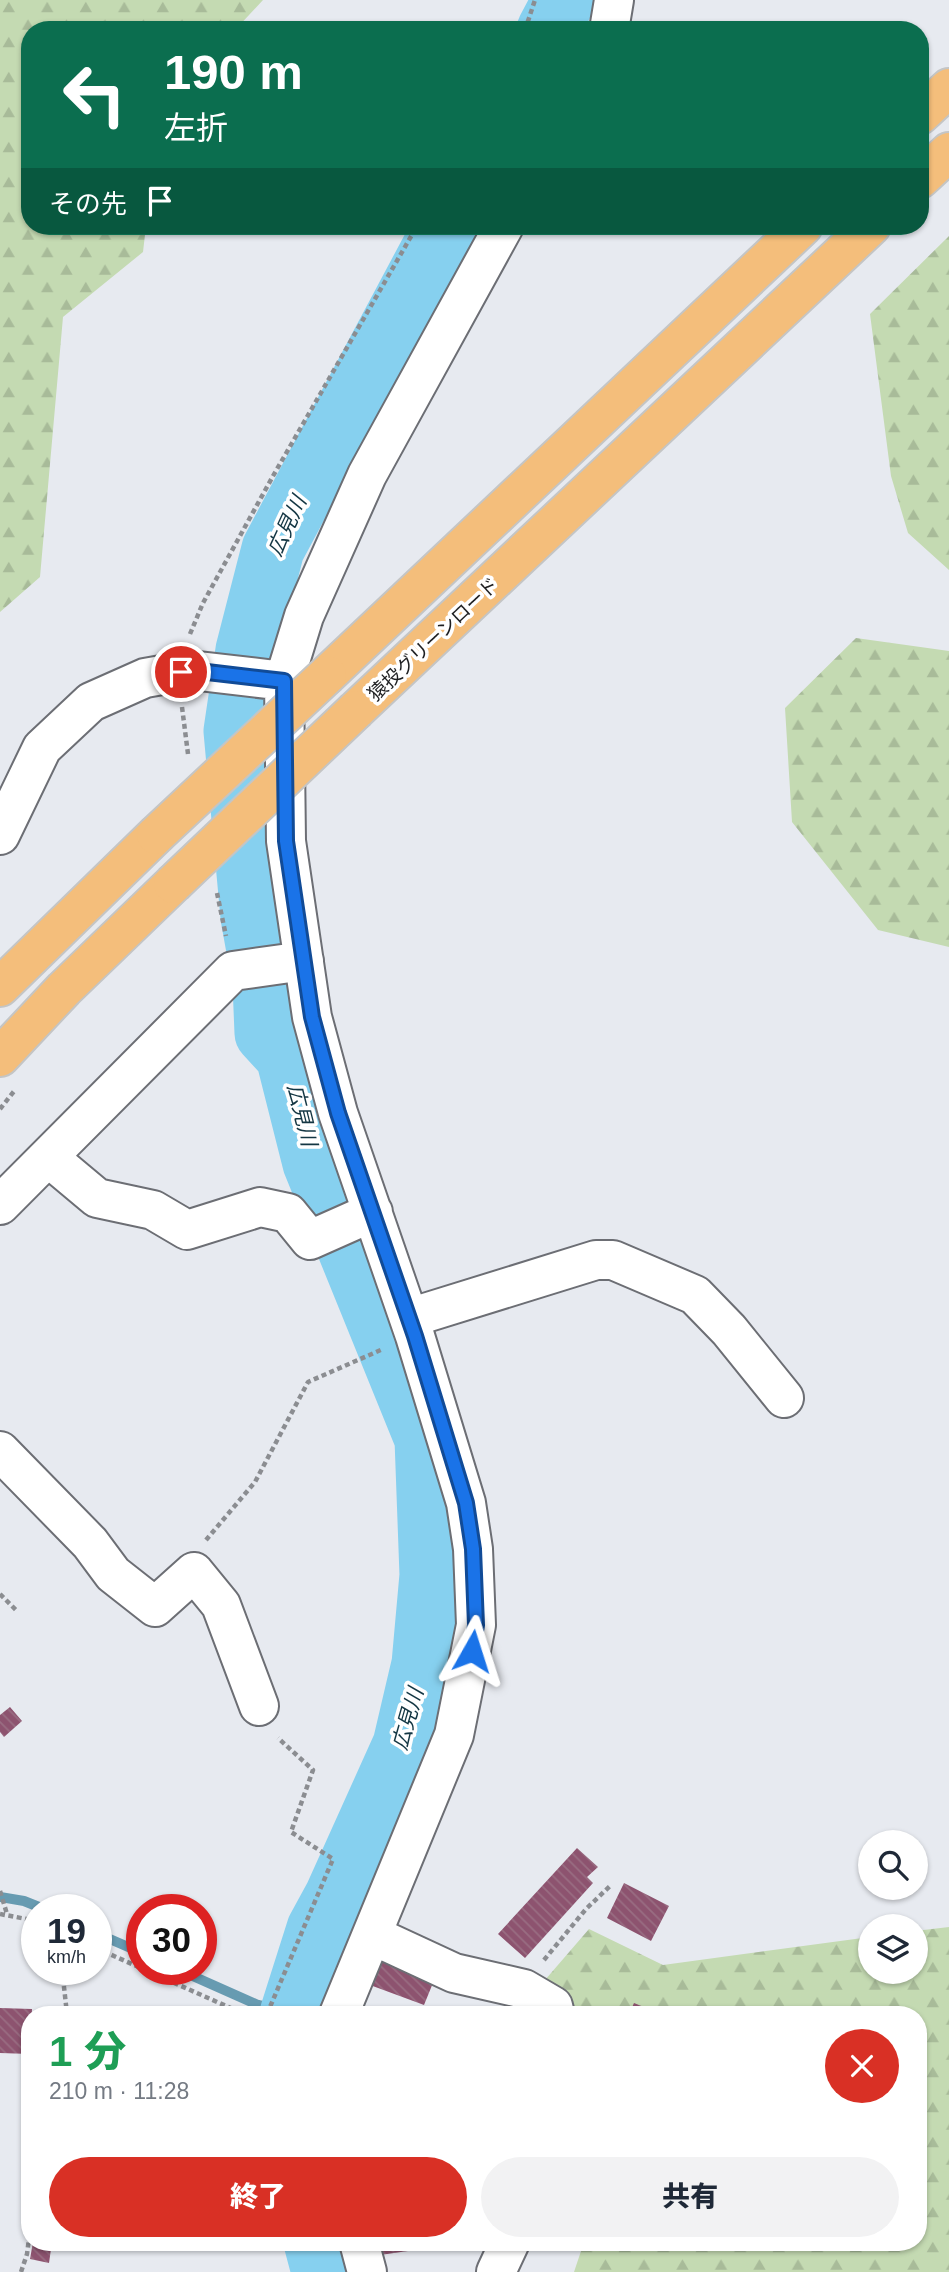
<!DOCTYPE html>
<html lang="ja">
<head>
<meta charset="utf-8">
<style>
	:root { --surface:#fff; --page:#f2f2f3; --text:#1f2937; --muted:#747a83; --accent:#d93025 }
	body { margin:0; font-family:Helvetica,"Noto Sans JP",sans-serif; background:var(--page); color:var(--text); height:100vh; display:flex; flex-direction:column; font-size:26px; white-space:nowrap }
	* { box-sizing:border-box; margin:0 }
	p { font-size:23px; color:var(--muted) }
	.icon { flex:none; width:38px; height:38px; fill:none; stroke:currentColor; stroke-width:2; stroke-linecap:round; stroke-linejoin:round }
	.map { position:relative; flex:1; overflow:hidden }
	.sheet { position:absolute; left:21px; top:2006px; width:906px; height:245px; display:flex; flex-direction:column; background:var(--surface); border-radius:28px; box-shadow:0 2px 5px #0004 }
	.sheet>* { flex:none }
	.hud { position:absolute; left:21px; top:21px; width:908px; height:214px; border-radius:28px; box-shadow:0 2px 5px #0004; background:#0b6e4f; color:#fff; overflow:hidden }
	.fabs { position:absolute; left:858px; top:1830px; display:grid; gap:14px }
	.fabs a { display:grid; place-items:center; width:70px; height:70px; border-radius:50%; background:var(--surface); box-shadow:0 2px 5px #0004; font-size:35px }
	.speed { position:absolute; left:21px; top:1894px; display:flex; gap:14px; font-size:35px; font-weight:700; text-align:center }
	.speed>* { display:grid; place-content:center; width:91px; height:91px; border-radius:50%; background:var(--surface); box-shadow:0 2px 5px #0004; line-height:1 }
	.speed small { font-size:18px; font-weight:400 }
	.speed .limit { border:10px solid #d22; background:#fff; color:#111 }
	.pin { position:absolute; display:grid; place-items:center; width:60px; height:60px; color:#fff; margin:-30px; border:4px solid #fff; border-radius:50%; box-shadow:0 2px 7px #0007 }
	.me { position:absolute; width:77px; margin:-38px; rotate:6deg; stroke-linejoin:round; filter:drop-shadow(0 0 5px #0008) }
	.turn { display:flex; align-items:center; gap:24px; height:147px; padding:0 28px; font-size:32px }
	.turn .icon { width:91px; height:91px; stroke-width:2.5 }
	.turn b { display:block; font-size:49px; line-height:60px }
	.then { display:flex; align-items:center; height:66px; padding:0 28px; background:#0003; gap:14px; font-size:26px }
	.round { display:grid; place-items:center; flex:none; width:74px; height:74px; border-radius:37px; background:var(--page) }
	.overview { display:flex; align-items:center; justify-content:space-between; height:119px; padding:0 28px }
	h1 { font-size:42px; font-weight:800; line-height:52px; color:#1e9e55 }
	.cta { display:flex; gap:14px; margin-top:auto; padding:14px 28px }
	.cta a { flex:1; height:80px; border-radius:42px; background:var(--accent); color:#fff; font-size:28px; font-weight:800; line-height:80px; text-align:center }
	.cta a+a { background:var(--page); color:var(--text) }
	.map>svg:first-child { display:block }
</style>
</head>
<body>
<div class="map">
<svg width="949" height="2272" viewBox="0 0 949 2272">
	<defs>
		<pattern id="forest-firs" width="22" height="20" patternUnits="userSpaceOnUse" patternTransform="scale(1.75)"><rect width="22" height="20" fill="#c4dab2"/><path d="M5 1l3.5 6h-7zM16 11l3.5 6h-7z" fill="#a8bb99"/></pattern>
		<pattern id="building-back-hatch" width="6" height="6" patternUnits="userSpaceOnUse" patternTransform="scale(1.75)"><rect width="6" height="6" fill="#8d536f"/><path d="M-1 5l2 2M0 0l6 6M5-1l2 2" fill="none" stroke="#996d82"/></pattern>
	</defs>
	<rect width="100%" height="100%" fill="#e7eaf0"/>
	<path fill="url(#forest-firs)" d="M 0,0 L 263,0 L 235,30 L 30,30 L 30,226 L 146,226 L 143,252 L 63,317 L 40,577 L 0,612 Z
		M 949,236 L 949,570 L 908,533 L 891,476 L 870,314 Z
		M 856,638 L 949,651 L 949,947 L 878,930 L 792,822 L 785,708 Z
		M 949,1927 L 949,2272 L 574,2272 L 584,2242 L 919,2242 L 919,2014 L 629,2014 L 614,2006 L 609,2014 L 569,2014 L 545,1980 L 589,1929 L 663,1965 L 870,1937 L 870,1972 L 915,1972 L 915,1931 Z"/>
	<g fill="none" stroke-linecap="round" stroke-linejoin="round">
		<path stroke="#679bb1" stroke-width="10" d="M 0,1897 L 24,1901 L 44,1909
			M 96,1933 L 142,1953
			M 177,1969 L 258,2005 L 291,2012"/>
		<path stroke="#86d0ef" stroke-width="63" d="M 548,30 L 564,0
			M 291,2014 L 318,1929 L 336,1896 L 404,1745 L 423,1664 L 431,1575 L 426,1439 L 314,1163 L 287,1056 L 266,1033 L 264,984 L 252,917 L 235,731 L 247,650 L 273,549 L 445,226
			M 315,2242 L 323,2272"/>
	</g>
	<path fill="url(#building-back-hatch)" d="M 10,1707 L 22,1721 L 4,1737 L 0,1732 L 0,1715 Z
		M 577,1848 L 598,1867 L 587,1877 L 593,1883 L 525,1958 L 498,1934 Z
		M 624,1883 L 669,1906 L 651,1941 L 607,1918 Z
		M 380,1958 L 435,1978 L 424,2005 L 370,1985 Z
		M 634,2003 L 649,2009 L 647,2014 L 629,2014 Z
		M 0,2008 L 32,2009 L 30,2054 L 0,2053 Z
		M 33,2242 L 52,2242 L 49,2263 L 30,2259 Z
		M 378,2242 L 407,2242 L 408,2251 L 380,2255 Z"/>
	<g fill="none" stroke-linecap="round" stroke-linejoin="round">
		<g stroke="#6c6e74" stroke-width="42">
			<path id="street" d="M 609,30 L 614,0
				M 0,835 L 42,748 L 91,702 L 145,678 L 190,670 L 284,681
				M 48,1157 L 97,1198 L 153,1210 L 187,1230 L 260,1207 L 288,1213 L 310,1240 L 373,1212
				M 0,1205 L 233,971 L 304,961
				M 409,1318 L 596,1260 L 613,1260 L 695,1295 L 729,1330 L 784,1398
				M 0,1451 L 90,1543 L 113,1574 L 155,1607 L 194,1572 L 221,1605 L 259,1706
				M 372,1935 L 454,1973 L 524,1989 L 553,2006 L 555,2014
				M 339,2014 L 454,1735 L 476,1625 L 473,1549 L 466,1503 L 415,1336 L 338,1113 L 312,1017 L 286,841 L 284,681 L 304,616 L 367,475 L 504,226
				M 359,2242 L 367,2272
				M 496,2272 L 510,2242"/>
		</g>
		<g stroke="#c4c5c5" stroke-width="42">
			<path id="primary" d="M 920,115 L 949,88
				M 920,179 L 949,152
				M 327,675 L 803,226
				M 356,710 L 871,226
				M 0,987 L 156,835
				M 0,1057 L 64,989 L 173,884"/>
		</g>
		<path stroke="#8b8d91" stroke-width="4.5" stroke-dasharray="5 3.5" stroke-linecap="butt" d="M 525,30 L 535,0
			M 190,634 L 203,603 L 273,476 L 417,226
			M 182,707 L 188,754
			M 217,893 L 226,936
			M 0,1109 L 15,1090
			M 206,1540 L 255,1482 L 308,1382 L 383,1349
			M 0,1594 L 17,1611
			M 0,1891 L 7,1914
			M 0,1914 L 37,1921
			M 96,1948 L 244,2014
			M 544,1960 L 586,1909 L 611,1885
			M 62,1969 L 67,2014
			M 267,2014 L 333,1859 L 291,1832 L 313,1770 L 278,1738
			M 21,2272 L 27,2254 L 30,2231"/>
		<use href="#street" stroke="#fff" stroke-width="38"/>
		<use href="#primary" stroke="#f4be7b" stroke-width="38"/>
		<g stroke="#c4c5c5" stroke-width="42" stroke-linecap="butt">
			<path id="primary-bridge" d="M 156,835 L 327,675
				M 173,884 L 356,710"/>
		</g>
		<use href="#primary-bridge" stroke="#f4be7b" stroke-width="38"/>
	</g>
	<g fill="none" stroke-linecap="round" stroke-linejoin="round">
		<g stroke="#114b97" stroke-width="18">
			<path id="route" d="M 181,672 L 190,670 L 284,681 L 286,841 L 312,1017 L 338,1113 L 415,1336 L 466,1503 L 473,1549 L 476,1625 L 472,1651"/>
		</g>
		<use href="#route" stroke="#1a73e8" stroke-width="12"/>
	</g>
	<g text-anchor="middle" stroke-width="7" stroke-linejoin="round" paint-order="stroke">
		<g font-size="19" fill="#1e1f21" stroke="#fff">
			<text transform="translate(433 639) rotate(-43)" y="7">猿投グリーンロード</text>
		</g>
		<g font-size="21" font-style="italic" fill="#133643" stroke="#fff">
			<text transform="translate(287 526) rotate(-65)" y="7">広見川</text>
			<text transform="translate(302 1115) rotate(76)" y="7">広見川</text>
			<text transform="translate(408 1719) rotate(-74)" y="7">広見川</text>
		</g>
	</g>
</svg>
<div class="fabs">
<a><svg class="icon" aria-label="search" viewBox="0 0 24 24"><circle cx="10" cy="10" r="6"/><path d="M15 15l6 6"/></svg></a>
<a><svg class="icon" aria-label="layers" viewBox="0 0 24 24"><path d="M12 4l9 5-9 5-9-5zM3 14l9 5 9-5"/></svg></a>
</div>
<div class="speed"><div>19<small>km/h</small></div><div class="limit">30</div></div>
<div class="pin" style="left:181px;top:672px;background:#d93025"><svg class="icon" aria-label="arrive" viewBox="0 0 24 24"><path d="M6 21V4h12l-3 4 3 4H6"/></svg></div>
<svg class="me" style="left:472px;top:1651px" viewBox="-20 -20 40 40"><path d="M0-17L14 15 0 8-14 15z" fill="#1a73e8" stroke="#fff" stroke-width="4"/></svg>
<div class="hud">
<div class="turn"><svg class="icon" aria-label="left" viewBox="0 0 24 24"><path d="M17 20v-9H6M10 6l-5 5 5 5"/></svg><div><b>190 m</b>左折</div></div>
<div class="then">その先<svg class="icon" aria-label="arrive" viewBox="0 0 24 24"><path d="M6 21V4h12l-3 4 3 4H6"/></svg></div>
</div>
<section class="sheet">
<div class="overview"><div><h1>1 分</h1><p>210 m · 11:28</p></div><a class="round" style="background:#d93025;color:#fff"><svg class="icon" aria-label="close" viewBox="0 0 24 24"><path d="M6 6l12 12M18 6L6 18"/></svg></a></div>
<div class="cta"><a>終了</a><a>共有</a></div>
</section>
</div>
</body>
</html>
